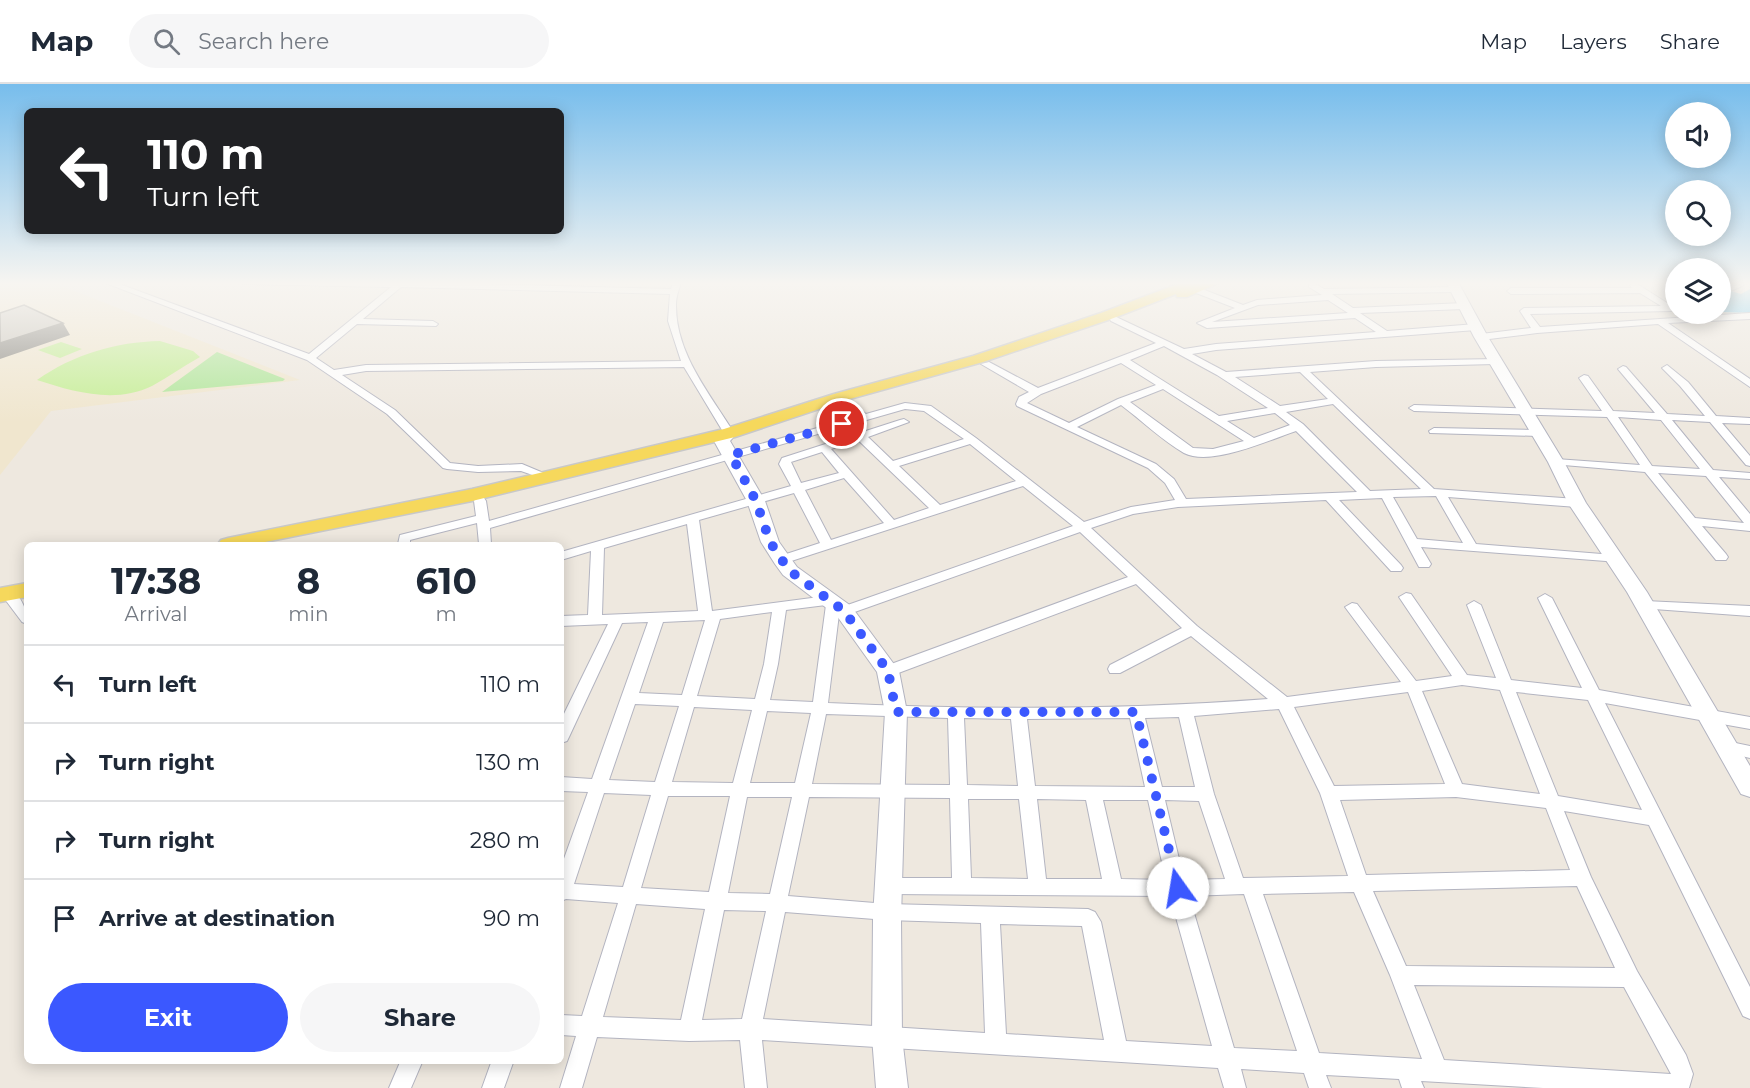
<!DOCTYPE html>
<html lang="en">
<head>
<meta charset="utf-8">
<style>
	:root { --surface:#fff; --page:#f6f6f7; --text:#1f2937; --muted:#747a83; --line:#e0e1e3; --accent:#3b58ff }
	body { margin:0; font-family:Montserrat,sans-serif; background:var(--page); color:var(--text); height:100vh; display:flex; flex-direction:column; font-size:22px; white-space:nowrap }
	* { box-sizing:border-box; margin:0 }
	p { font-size:20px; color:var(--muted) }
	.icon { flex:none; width:33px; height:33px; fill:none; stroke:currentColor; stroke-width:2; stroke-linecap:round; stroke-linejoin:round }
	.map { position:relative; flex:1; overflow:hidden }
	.panel { position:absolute; left:24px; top:458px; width:540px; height:522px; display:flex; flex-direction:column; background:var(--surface); border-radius:9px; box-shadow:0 3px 15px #0003 }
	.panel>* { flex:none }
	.top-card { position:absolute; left:24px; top:24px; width:540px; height:126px; border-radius:9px; box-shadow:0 3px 15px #0003; background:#202124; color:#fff; overflow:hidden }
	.tools { position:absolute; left:1665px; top:18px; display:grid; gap:12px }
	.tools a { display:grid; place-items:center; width:66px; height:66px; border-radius:50%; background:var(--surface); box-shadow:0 3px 15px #0003; font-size:30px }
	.pin { position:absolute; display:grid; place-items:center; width:51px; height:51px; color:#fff; margin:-26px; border:3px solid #fff; border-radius:50%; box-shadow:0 2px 6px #0007 }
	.me { position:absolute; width:66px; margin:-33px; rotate:347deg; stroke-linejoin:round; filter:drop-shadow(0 0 4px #0008) }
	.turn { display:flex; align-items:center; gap:21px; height:126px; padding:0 24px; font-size:27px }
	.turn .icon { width:78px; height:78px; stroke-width:2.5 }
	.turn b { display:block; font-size:42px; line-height:51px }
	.eta { display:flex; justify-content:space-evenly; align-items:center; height:102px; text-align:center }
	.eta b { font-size:36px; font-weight:700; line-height:42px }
	.button { display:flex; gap:12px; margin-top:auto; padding:12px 24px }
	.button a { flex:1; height:69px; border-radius:36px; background:var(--accent); color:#fff; font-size:24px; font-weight:700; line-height:69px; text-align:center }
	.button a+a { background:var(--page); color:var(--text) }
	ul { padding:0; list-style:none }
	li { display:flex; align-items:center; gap:18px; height:78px; padding:0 24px; border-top:2px solid var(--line) }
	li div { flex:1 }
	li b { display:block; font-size:22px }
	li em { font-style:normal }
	header { display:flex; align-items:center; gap:36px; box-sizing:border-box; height:84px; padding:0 30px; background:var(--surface); border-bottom:2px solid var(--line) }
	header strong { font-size:28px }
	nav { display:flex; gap:33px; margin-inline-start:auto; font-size:21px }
	.search { width:420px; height:54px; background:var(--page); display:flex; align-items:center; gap:15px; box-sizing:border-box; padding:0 21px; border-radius:33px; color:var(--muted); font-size:22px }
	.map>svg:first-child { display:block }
</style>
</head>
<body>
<header>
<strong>Map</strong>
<div class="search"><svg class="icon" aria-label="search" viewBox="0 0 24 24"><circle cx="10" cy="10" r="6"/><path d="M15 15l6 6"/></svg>Search here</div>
<nav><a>Map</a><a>Layers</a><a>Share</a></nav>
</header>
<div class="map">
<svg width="1750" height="1004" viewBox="0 0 1750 1004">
	<rect width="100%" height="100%" fill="#eee8df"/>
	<path fill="#f0e6ce" d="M 0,198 L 52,198 L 300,296 L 51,327 L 0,391 Z"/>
	<path fill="#b1e69a" d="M 217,268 L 285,295 L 283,297 L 162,308 Z"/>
	<path fill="#c5ee95" d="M 160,257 L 193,267 L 200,273 C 184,282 168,293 152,302 C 115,320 74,308 37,296 C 74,270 116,258 160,257 Z
		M 61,258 L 82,265 L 60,274 L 38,266 Z"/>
	<path fill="#6fcbf3" d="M 1720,204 L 1741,210 L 1750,205 L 1750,229 L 1721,228 Z"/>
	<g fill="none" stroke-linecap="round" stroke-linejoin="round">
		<g stroke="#b3b4c0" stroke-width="2">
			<path id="street" d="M 103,198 L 114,198 L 309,270 L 391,203 L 244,200 L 240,198 L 404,198 L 671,205 L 673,198 L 681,198 C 679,205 676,213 676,220 C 675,269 710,310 734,349 L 729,352 L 725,351 L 684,283 L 366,287 L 342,291 L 395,326 L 450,379 L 478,382 L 522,380 L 553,393 L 547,396 L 521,387 L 478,388 L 447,385 L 443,384 L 387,330 L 307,276 ZM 401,203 L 670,210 L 668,237 L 681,277 L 366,281 L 334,286 L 316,274 L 357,240 L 436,242 L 438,240 L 433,237 L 363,235 Z
				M 1312,198 L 1324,205 L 1458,203 L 1458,207 L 1455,208 L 1332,210 L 1353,224 L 1464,219 L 1468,222 L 1464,225 L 1360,229 L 1387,247 L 1476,240 L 1481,243 L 1476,246 L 1216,266 L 1192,270 L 1226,288 L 1376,277 L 1498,275 L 1500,277 L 1495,280 L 1376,283 L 1310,288 L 1434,405 L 1577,415 L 1583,419 L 1577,423 L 1448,413 L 1476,460 L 1614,471 L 1621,475 L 1619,478 L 1421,463 L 1431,480 L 1429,483 L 1419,483 L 1382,414 L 1339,416 L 1401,481 L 1403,484 L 1401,487 L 1391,487 L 1326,416 L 1178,423 L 1133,430 L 1091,444 L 1197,542 L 1287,613 L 1401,598 L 1345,523 L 1352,519 L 1357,520 L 1416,597 L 1452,592 L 1399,513 L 1406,509 L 1411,510 L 1467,591 L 1496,594 L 1467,521 L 1474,517 L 1481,521 L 1511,596 L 1582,604 L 1538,514 L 1545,510 L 1552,514 L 1599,606 L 1750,633 L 1750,645 L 1605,619 L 1750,903 L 1750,935 L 1743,932 L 1649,741 L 1564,727 L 1591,793 L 1637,887 L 1686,971 L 1693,990 L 1689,1004 L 1543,1004 L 1421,997 L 1424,1004 L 1402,1004 L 1399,995 L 1326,991 L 1331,1004 L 1309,1004 L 1304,989 L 1241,985 L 1246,1004 L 1224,1004 L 1218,984 L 762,956 L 767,1004 L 745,1004 L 740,956 L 689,957 L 597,953 L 582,1004 L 560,1004 L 576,952 L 561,951 L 561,931 L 582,932 L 618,819 L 566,815 L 561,817 L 561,783 L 588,708 L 561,707 L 561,693 L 592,695 L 648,538 L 622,539 L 569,653 L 567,657 L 561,659 L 561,636 L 608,540 L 561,542 L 561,532 L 588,531 L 591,467 L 561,476 L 561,468 L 791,402 L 779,380 L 782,374 L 900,336 L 904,335 L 909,338 L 868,353 L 893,377 L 964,355 L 924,327 L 905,325 L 490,444 L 491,460 L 479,460 L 477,439 L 410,456 L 410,460 L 398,460 L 400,451 L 476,432 L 474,417 L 476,414 L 484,414 L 486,417 L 489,437 L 856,333 L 843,321 L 848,318 L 866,330 L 905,319 L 931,322 L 976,354 L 1084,438 L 1131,423 L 1175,416 L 1165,399 L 1148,384 L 1017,322 L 1016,320 L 1019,313 L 1029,308 L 981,280 L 989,278 L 1038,304 L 1156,259 L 1111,237 L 1110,235 L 1114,232 L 1184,265 L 1216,260 L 1376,248 L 1355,234 L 1207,244 L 1197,239 L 1235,224 L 1191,207 L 1191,203 L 1197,203 L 1243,221 L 1257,216 L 1322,211 L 1309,203 L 1309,199 ZM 1328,216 L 1348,229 L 1212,238 L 1258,221 ZM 1164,262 L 1217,291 L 1268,324 L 1219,332 L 1130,276 ZM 1121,279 L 1156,301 L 1118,315 L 1069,339 L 1027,319 L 1041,310 ZM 1300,288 L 1328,315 L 1280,322 L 1235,293 ZM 1163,305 L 1244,357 L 1213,365 L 1193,364 L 1130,318 ZM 1333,320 L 1421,405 L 1370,407 L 1303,340 L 1286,328 ZM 1121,321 C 1140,335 1164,358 1184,369 C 1211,383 1269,356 1296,347 L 1357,408 L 1186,415 L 1174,395 L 1156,380 L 1077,343 ZM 1275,329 L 1290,341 L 1254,354 L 1227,337 ZM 858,356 L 929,424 L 894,436 L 831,365 ZM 970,360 L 1016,397 L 940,421 L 899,382 ZM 822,368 L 839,389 L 801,399 L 791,378 ZM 844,394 L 884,439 L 831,456 L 805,406 ZM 1023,402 L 1073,442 L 839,524 L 838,517 L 827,512 L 712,527 L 699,436 L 794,409 L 820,459 L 777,473 L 775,476 L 777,479 L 782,480 ZM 1436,412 L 1463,459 L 1417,455 L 1393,413 ZM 687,440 L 698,527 L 602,531 L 604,464 ZM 1080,448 L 1128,493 L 883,583 L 881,587 L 883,591 L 893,591 L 1136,500 L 1182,544 L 1110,581 L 1108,585 L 1110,589 L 1120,589 L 1191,552 L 1268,615 C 1121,626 975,626 828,619 L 839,530 L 849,530 ZM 826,521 L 813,618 L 770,616 L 778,580 L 786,526 ZM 772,528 L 764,580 L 755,615 L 697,612 L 720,535 ZM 705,536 L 682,611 L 639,609 L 663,538 ZM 1462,601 L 1500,606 L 1540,710 L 1462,700 L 1422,607 ZM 1408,608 L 1445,700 L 1334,702 L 1294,623 ZM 1516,608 L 1588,616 L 1642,726 L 1558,712 ZM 635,620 L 679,622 L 655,698 L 609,696 ZM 694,623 L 752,626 L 733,699 L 672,698 ZM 1279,625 L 1320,709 L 1348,792 L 1243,794 L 1214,710 L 1194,632 ZM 767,627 L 811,629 L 795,699 L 750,699 ZM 826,630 L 948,634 L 950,701 L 812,700 ZM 1179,633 L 1195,703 L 1162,703 L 1145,634 ZM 964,634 L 1011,635 L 1018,702 L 967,701 ZM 1130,634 L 1145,703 L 1035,702 L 1027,635 ZM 604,709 L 651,711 L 623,803 L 574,800 ZM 668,712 L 730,712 L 709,808 L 641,804 ZM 747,713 L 792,713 L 770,810 L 728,809 ZM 809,713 L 950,714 L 952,794 L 889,794 L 882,796 L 880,802 L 882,808 L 889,810 L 1170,812 L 1212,962 L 1126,957 L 1101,838 L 1095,828 L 1088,825 L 887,820 L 788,812 ZM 1456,713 L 1546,724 L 1570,786 L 1366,791 L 1340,716 ZM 968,715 L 1019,715 L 1028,795 L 971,794 ZM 1037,715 L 1086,716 L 1102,795 L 1046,795 ZM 1103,716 L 1148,716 L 1166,796 L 1121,795 ZM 1165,716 L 1199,717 L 1225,795 L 1184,796 ZM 1577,802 L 1615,884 L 1406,882 L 1373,807 ZM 1354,808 L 1390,891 L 1422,975 L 1319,969 L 1263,810 ZM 1244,810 L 1297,967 L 1234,964 L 1189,812 ZM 636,820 L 705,825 L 681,936 L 603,933 ZM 724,826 L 766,827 L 742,935 L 702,936 ZM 785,828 L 887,836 L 981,839 L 985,949 L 763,935 ZM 1000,840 L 1082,842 L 1104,956 L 1006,950 ZM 1414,901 L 1624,903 L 1671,990 L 1444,976 Z
				M 1634,198 L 1675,224 L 1671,227 L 1530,230 L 1540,243 L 1750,229 L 1750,235 L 1668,239 L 1750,295 L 1750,303 L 1658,240 L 1537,249 L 1481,256 L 1476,253 L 1481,250 L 1531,244 L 1520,227 L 1524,224 L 1661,222 L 1640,209 L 1511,210 L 1507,207 L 1511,204 L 1632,204 L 1630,201 Z
				M 1734,198 L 1742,198 L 1744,201 L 1733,206 L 1720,204 L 1720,199 L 1735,200 Z
				M 1667,281 L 1688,298 L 1716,332 L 1750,334 L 1750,340 L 1722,339 L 1750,372 L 1750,382 L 1746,381 L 1710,338 L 1672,336 L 1713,386 L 1750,389 L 1750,395 L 1719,393 L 1750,430 L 1750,447 L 1702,442 L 1726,470 L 1728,473 L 1726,476 L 1716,476 L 1645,388 L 1552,380 L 1552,376 L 1556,375 L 1640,381 L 1607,333 L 1414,327 L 1409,324 L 1414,321 L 1602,327 L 1579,294 L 1584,291 L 1588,292 L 1613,327 L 1655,329 L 1618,285 L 1623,282 L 1626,283 L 1667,330 L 1705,332 L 1680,302 L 1662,284 ZM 1618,333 L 1661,336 L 1700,385 L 1652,382 ZM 1658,389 L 1706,392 L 1744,439 L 1695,434 Z
				M 1434,344 L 1538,346 L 1543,349 L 1538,352 L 1430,349 L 1429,347 Z
				M 8,506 C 22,510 27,527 27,540 L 22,538 L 1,510 Z
				M 1645,517 L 1750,522 L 1750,532 L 1640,524 L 1638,521 Z
				M 1726,657 L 1750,662 L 1750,674 L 1720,667 L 1718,663 L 1720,659 Z
				M 401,976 L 423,976 L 411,1004 L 389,1004 Z
				M 492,976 L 514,976 L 504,1004 L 482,1004 Z"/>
		</g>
		<g stroke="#b3b4c0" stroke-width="2">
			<path id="secondary" d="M 1446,198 L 1458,198 L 1488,253 L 1564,378 L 1586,419 L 1647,508 L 1750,682 L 1750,713 L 1741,710 L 1627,508 L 1568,419 L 1548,378 L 1474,253 Z
				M 729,344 L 737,349 L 730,357 L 765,417 L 779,458 L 789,472 L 797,483 L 851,522 L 899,587 L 907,628 L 901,834 L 902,953 L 908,1004 L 876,1004 L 872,953 L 873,834 L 885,628 L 877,588 L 837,532 L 783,491 L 775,480 L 761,458 L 747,417 L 714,357 L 723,346 Z"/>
		</g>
		<g stroke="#c8c8c8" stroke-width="3">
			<path id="primary" d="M 1183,198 L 1221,198 L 1187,213 L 1177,213 L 1176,210 L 1111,235 L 983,278 L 846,316 L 735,353 L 472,417 L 255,460 L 218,460 L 221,456 L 228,454 L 472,405 L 724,345 L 834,310 L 973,272 L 1101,229 Z
				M 27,499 L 27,513 L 0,518 L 0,504 Z"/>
		</g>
		<use href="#street" fill="#fff" fill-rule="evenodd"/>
		<use href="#secondary" fill="#fff" fill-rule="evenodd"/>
		<use href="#primary" fill="#f6d85c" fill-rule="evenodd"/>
	</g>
	<path fill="#8d8b84" d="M 63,239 L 70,251 L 0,275 L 0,259 Z"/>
	<path fill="#cac6bd" stroke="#8d8b84" stroke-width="1.5" d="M 24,221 L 63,239 L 0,259 L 0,229 Z"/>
	<linearGradient id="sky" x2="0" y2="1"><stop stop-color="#77bdec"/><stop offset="0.59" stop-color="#f7f5f1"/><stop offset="1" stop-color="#f7f5f1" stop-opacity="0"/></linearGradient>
	<rect width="1750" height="338" fill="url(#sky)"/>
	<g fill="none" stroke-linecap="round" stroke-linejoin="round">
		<path stroke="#3b58ff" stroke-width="10" stroke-dasharray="0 18" d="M 842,340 L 731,371 L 756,417 L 770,458 L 782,476 L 790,487 L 844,527 L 888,587 L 896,628 L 1136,628 L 1178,804"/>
	</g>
</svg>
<div class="tools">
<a><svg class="icon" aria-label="sound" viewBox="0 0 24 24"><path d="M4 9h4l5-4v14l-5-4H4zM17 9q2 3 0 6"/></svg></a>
<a><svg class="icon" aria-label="search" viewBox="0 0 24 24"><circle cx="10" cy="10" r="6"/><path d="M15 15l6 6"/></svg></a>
<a><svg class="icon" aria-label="layers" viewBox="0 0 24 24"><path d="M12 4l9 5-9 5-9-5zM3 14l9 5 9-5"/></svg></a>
</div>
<div class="pin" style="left:842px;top:340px;background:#d93025"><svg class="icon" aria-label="arrive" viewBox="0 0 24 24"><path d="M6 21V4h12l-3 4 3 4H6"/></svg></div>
<svg class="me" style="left:1178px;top:804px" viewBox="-20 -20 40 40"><circle r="19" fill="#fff"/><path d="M0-13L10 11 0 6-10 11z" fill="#3b58ff"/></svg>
<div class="top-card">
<div class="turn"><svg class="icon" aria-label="left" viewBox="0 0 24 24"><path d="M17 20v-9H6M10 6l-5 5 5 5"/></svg><div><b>110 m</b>Turn left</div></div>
</div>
<section class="panel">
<div class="eta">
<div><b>17:38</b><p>Arrival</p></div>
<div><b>8</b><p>min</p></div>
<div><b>610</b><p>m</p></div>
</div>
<ul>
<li><svg class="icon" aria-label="left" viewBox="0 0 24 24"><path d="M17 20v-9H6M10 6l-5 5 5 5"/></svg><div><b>Turn left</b></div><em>110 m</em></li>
<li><svg class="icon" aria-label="right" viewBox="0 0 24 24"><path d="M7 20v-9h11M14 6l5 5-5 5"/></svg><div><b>Turn right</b></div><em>130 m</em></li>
<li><svg class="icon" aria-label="right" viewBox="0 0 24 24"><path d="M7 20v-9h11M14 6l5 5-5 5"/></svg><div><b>Turn right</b></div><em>280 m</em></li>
<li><svg class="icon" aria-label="arrive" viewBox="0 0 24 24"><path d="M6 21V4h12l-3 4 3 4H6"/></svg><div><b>Arrive at destination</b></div><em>90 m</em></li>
</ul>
<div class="button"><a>Exit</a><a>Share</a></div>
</section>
</div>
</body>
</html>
